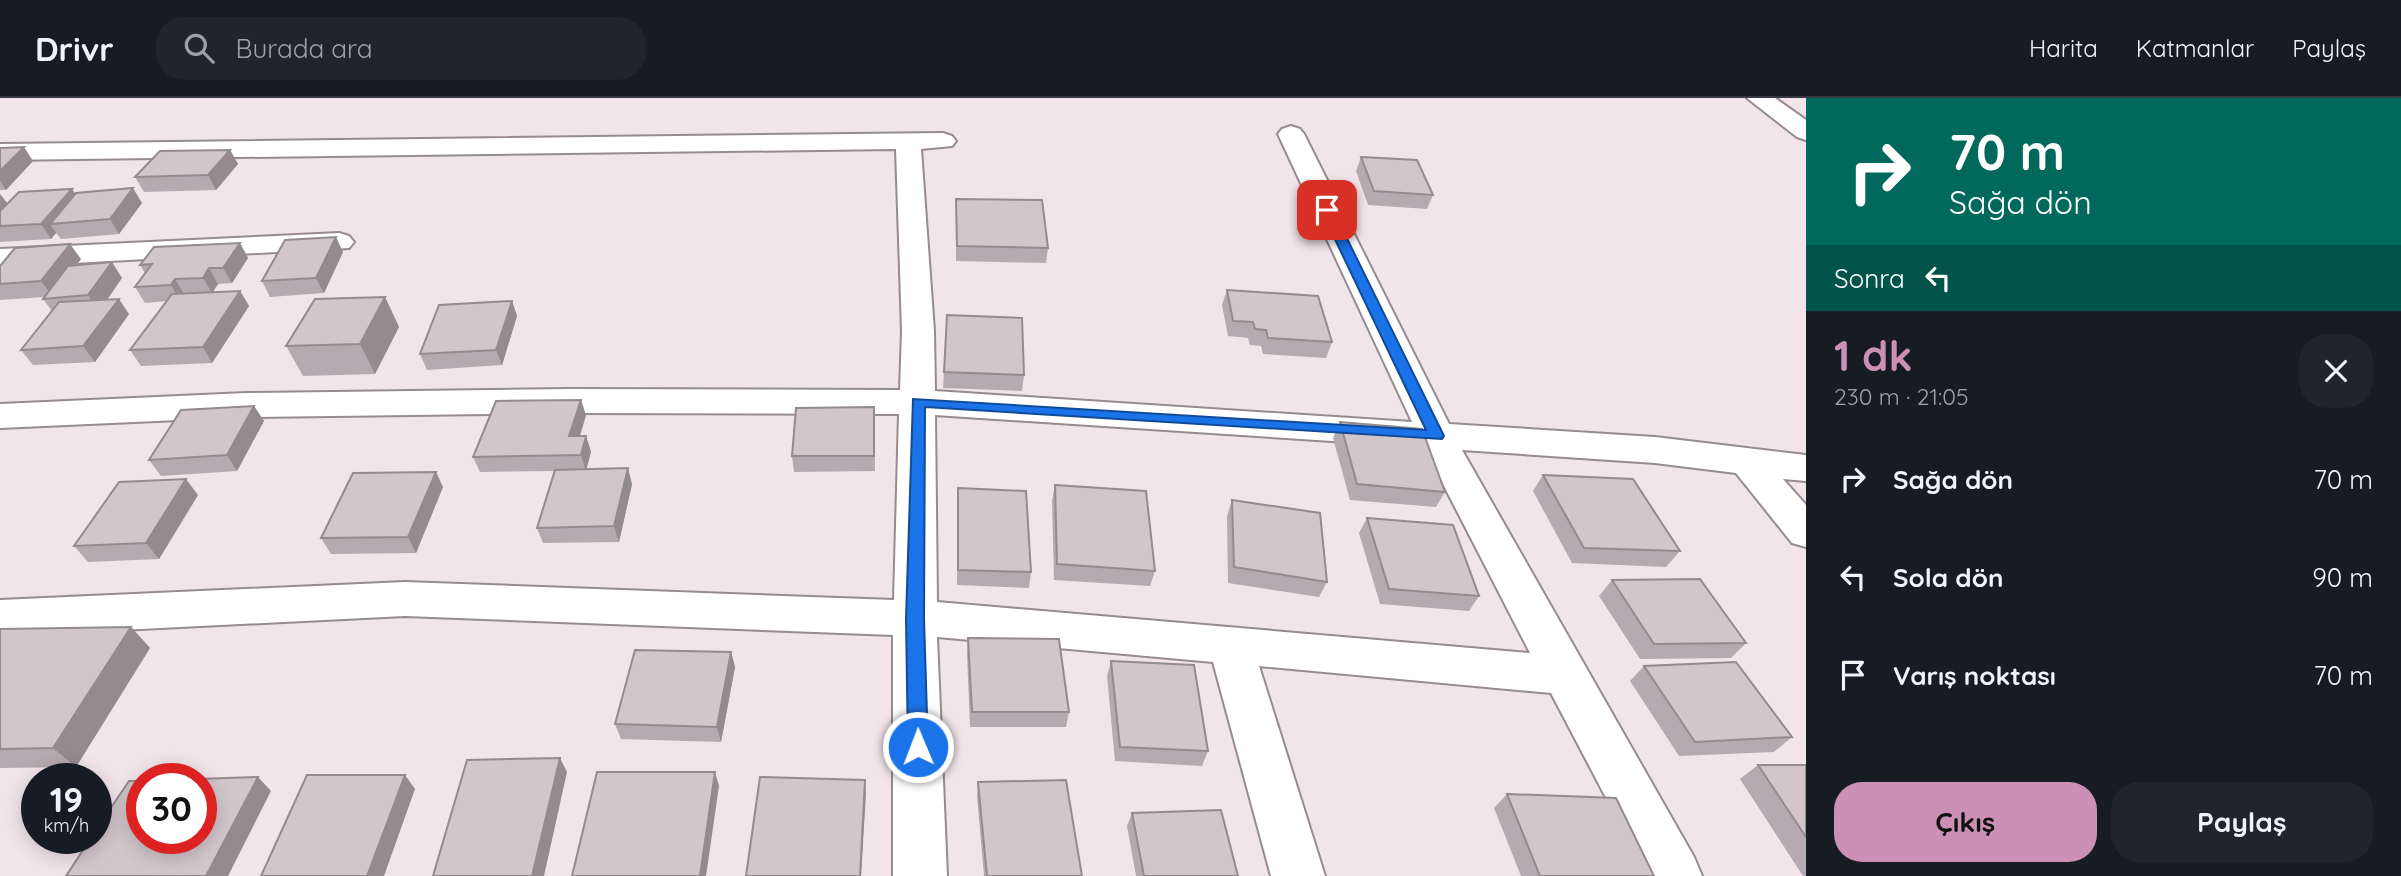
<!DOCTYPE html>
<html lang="tr">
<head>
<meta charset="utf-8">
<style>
	:root { --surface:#171b24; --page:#20242c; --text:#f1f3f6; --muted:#9ea1a6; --line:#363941; --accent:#cc90b6 }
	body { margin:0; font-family:Quicksand,sans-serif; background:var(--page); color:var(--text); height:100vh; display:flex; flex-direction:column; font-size:26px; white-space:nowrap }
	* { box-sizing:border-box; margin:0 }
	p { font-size:23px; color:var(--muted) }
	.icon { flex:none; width:38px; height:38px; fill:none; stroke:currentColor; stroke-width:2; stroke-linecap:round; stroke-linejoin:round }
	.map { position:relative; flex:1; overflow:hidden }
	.drawer { display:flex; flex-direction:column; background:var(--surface); width:595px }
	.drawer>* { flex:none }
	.hud { background:#00695c; color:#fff; overflow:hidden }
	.speed { position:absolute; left:21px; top:665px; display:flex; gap:14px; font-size:35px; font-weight:700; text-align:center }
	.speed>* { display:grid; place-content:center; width:91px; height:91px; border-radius:50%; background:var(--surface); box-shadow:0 4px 18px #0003; line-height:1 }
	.speed small { font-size:18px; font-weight:400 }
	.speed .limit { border:10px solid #d22; background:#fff; color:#111 }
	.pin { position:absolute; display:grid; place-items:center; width:60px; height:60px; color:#fff; margin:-30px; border-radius:14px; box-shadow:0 4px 10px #0006 }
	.me { position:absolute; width:77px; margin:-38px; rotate:359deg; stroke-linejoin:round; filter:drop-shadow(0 0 5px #0008) }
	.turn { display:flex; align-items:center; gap:24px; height:147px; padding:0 28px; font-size:32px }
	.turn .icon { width:91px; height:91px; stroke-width:2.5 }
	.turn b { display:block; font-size:49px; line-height:60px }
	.then { display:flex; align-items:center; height:66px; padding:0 28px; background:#0003; gap:14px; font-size:26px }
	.round { display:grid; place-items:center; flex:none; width:74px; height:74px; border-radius:28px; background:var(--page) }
	.overview { display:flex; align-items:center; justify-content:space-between; height:119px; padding:0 28px }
	h1 { font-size:42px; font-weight:800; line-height:52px; color:var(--accent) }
	.cta { display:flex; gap:14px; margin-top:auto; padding:14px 28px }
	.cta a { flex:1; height:80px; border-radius:28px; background:var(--accent); color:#111; font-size:28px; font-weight:800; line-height:80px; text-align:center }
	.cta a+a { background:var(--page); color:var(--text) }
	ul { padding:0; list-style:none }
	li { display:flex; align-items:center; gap:21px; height:98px; padding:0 28px }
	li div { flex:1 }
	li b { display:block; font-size:26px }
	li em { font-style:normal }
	header { display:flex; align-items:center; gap:42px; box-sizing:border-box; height:98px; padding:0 35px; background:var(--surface); border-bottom:2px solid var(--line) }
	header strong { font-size:33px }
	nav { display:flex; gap:38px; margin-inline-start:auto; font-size:24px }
	.search { width:490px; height:63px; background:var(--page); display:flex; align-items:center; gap:18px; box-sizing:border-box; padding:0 24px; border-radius:28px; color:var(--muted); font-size:26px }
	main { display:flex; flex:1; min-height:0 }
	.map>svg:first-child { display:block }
</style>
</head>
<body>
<header>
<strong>Drivr</strong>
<div class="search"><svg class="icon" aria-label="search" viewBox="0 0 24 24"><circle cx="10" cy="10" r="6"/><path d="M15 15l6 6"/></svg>Burada ara</div>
<nav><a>Harita</a><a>Katmanlar</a><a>Paylaş</a></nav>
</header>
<main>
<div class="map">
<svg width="1806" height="778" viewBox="0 0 1806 778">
	<rect width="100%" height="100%" fill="#f2e5ea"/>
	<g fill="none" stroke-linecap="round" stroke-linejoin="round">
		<g stroke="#968b90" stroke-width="4">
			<path id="minor" d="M 1747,0 L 1775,0 L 1806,22 L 1806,42 L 1797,39 Z
				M 1291,28 L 1300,31 L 1304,36 L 1449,326 L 1655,339 L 1806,357 L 1806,383 L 1783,381 L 1806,407 L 1806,449 L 1792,445 L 1736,375 L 1655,365 L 1462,352 L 1694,759 L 1702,778 L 1647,778 L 1551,595 L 1259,568 L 1325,778 L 1271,778 L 1213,564 L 937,539 L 947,778 L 893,778 L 893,537 L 405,518 L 0,538 L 0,502 L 405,484 L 894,502 L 899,316 L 568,315 L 246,319 L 0,330 L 0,306 L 246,295 L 568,291 L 900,292 L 902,233 L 896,51 L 0,62 L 0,46 L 943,35 L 952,38 L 956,43 L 952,48 L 921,51 L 934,233 L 935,293 L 1412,324 L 1278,36 L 1282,31 ZM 935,317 L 1424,349 L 1530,555 L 937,504 Z
				M 339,135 L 349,138 L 354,144 L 349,150 L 0,169 L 0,151 Z"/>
		</g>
		<use href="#minor" fill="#fff" fill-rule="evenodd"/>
	</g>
	<path fill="#b5aaaf" d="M 0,50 L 33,63 L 6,92 L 0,92 Z
		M 230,52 L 238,66 L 216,92 L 144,94 L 135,79 Z
		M 1361,59 L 1433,97 L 1427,111 L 1368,107 L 1356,73 Z
		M 72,91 L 75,96 L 142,105 L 119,136 L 61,141 L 56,135 L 51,141 L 0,144 L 0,96 L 7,106 Z
		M 956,101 L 1048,150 L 1046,165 L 956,163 Z
		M 240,145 L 248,160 L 232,185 L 218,186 L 213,194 L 240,193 L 249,208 L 212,265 L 141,268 L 130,252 L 167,203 L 145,205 L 135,189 L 145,175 L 140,167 Z
		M 343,154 L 324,195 L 270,199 L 262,183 Z
		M 81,161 L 76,168 L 122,180 L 107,202 L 129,216 L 95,264 L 33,267 L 21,252 L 52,213 L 43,201 L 45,199 L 0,202 L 0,168 Z
		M 1227,192 L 1332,244 L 1326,260 L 1263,256 L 1261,248 L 1250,247 L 1248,240 L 1228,238 L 1222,207 Z
		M 385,199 L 399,229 L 375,276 L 303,278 L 286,248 Z
		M 512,203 L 517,218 L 502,267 L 427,272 L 420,256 Z
		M 947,217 L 1024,277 L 1022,293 L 943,290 Z
		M 254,308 L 264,323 L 237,373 L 161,378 L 149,362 Z
		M 874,309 L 875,373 L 794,374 L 792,358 Z
		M 586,317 L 580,338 L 586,338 L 591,354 L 586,371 L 632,386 L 619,444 L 543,445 L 537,430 L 554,373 L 480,374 L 473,359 Z
		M 1340,324 L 1445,394 L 1436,409 L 1350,402 L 1333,340 Z
		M 1543,377 L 1680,453 L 1666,469 L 1572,465 L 1533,393 Z
		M 1055,387 L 1155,473 L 1150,488 L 1054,482 L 1052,403 Z
		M 443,389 L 416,455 L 331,456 L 321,440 Z
		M 958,390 L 1031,474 L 1029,490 L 957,487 Z
		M 198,397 L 159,461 L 88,464 L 74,448 Z
		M 1232,402 L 1327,484 L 1319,499 L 1228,485 L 1227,418 Z
		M 1367,420 L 1479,498 L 1469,513 L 1380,506 L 1359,435 Z
		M 1612,482 L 1746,545 L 1731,560 L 1640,561 L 1599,498 Z
		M 131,529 L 150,550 L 76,669 L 0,670 L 0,531 Z
		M 968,540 L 1069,614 L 1066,629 L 970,629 L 967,556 Z
		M 731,554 L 735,569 L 721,644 L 621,641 L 615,626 Z
		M 1111,563 L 1208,653 L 1202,668 L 1115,663 L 1107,578 Z
		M 1644,568 L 1792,639 L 1774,654 L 1679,658 L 1630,583 Z
		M 1758,667 L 1806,667 L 1806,778 L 1803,778 L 1740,681 Z
		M 978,684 L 1082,778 L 984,778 L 977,698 Z
		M 1507,696 L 1654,778 L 1521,778 L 1494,710 Z
		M 1132,715 L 1238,778 L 1136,778 L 1127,728 Z"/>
	<path fill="#938b8e" d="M 24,49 L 33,63 L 6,92 L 0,83 L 0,73 Z
		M 230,52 L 238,66 L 216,92 L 208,77 Z
		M 133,90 L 142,105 L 119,136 L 110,121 Z
		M 72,91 L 82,106 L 50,126 L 56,135 L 51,141 L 41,126 Z
		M 0,96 L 8,106 L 0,114 Z
		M 336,139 L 343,154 L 324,195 L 316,180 Z
		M 240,145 L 248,160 L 232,185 L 223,170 Z
		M 70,146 L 81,161 L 52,198 L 41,183 Z
		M 112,164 L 122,180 L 99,213 L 88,197 Z
		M 209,170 L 218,186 L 212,195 L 203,180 Z
		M 175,181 L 184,196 L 180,203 L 171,187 Z
		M 240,193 L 249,208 L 212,265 L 203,249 Z
		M 385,199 L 399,229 L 375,276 L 360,246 Z
		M 119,201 L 129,216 L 95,264 L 83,248 Z
		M 512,203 L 517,218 L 502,267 L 496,252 Z
		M 581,302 L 586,317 L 575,354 L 569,338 Z
		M 254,308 L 264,323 L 237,373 L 227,357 Z
		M 586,338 L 591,354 L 586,373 L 581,357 Z
		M 628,370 L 632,386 L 619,444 L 614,428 Z
		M 436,374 L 443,389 L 416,455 L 408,439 Z
		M 186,381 L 198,397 L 159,461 L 146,445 Z
		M 131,529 L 150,550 L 76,669 L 53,650 Z
		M 731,554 L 735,569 L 721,644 L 717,629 Z
		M 560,660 L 567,674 L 544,778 L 532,778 Z
		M 715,674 L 719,688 L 706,778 L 700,778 Z
		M 405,677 L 415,691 L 384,778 L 367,778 Z
		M 258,679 L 271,693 L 228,778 L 206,778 Z
		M 865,682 L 866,696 L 861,778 L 860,778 Z"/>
	<path fill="#d2c6cb" stroke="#938b8e" stroke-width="2" d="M 24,49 L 0,73 L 0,50 Z
		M 230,52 L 208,77 L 135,79 L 160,53 Z
		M 1361,59 L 1417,62 L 1433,97 L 1374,93 Z
		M 133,90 L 110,121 L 50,126 L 76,95 Z
		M 72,91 L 41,126 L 0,128 L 0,113 L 19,94 Z
		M 956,101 L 1042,102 L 1048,150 L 957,148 Z
		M 336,139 L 316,180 L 262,183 L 285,142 Z
		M 240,145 L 223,170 L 209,170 L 203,180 L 175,181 L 171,187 L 135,189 L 152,166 L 140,167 L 154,149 Z
		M 70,146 L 41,183 L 0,186 L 0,168 L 15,150 Z
		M 112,164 L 88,197 L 43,201 L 68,168 Z
		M 1227,192 L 1318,198 L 1332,244 L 1268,240 L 1266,232 L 1255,231 L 1253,224 L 1233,223 Z
		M 240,193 L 203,249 L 130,252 L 172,196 Z
		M 385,199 L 360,246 L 286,248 L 315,201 Z
		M 119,201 L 83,248 L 21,252 L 59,204 Z
		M 512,203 L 496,252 L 420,256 L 439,207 Z
		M 947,217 L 1022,220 L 1024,277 L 944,274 Z
		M 581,302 L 569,338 L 586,338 L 581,357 L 473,359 L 496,303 Z
		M 254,308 L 227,357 L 149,362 L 181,312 Z
		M 874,309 L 874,358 L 792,358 L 796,310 Z
		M 1340,324 L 1422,331 L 1445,394 L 1357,386 Z
		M 628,370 L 614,428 L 537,430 L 555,372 Z
		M 436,374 L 408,439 L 321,440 L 353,375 Z
		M 1543,377 L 1633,381 L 1680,453 L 1584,450 Z
		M 186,381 L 146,445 L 74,448 L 119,384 Z
		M 1055,387 L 1146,393 L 1155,473 L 1057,466 Z
		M 958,390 L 1026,393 L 1031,474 L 958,472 Z
		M 1232,402 L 1320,415 L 1327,484 L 1234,469 Z
		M 1367,420 L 1453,427 L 1479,498 L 1389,491 Z
		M 1700,481 L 1746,545 L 1654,546 L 1612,482 Z
		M 131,529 L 53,650 L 0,651 L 0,531 Z
		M 968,540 L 1059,541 L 1069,614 L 972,614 Z
		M 635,552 L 731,554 L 717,629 L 615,626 Z
		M 1111,563 L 1194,567 L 1208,653 L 1120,649 Z
		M 1736,564 L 1792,639 L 1695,644 L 1644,568 Z
		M 560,660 L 532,778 L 433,778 L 467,662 Z
		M 1758,667 L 1806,667 L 1806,739 Z
		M 597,674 L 715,674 L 700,778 L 572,778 Z
		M 307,677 L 405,677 L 367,778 L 261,778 Z
		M 258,679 L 206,778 L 66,778 L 91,740 L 96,740 L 96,732 L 129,683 L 142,683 L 142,740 L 201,740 L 201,681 L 197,681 Z
		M 760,679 L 865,682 L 860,778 L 746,778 Z
		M 1066,682 L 1082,778 L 987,778 L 978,684 Z
		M 1507,696 L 1616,700 L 1654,778 L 1540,778 Z
		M 1221,712 L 1238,778 L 1144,778 L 1132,715 Z"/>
	<path fill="#1a73e8" stroke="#114b97" stroke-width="2" d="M 1327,108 L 1333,112 L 1444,338 L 1442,341 L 925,309 L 924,521 L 928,649 L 925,656 L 918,658 L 911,656 L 908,649 L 906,521 L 913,301 L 1426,332 L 1321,112 Z"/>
</svg>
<div class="speed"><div>19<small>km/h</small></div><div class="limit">30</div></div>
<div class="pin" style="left:1327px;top:112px;background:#d93025"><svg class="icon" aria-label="arrive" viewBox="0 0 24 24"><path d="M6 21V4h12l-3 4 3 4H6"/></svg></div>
<svg class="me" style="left:918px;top:649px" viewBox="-20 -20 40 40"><circle r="17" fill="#1a73e8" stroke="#fff" stroke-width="3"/><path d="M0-11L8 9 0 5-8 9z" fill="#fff"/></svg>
</div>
<section class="drawer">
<div class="hud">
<div class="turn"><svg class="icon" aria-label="right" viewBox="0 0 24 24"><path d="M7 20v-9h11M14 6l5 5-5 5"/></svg><div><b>70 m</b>Sağa dön</div></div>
<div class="then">Sonra<svg class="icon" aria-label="left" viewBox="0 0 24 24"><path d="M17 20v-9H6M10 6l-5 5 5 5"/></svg></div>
</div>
<div class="overview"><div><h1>1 dk</h1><p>230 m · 21:05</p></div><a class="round"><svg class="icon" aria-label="close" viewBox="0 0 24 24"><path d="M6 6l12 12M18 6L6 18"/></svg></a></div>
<ul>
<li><svg class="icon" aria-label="right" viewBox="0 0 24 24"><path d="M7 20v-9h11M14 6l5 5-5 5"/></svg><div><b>Sağa dön</b></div><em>70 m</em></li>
<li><svg class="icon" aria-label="left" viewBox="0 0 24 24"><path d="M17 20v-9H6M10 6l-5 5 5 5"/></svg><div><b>Sola dön</b></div><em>90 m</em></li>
<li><svg class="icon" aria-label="arrive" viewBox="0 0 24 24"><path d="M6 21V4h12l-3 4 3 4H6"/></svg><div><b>Varış noktası</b></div><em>70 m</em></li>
</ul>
<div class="cta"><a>Çıkış</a><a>Paylaş</a></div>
</section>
</main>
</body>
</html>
